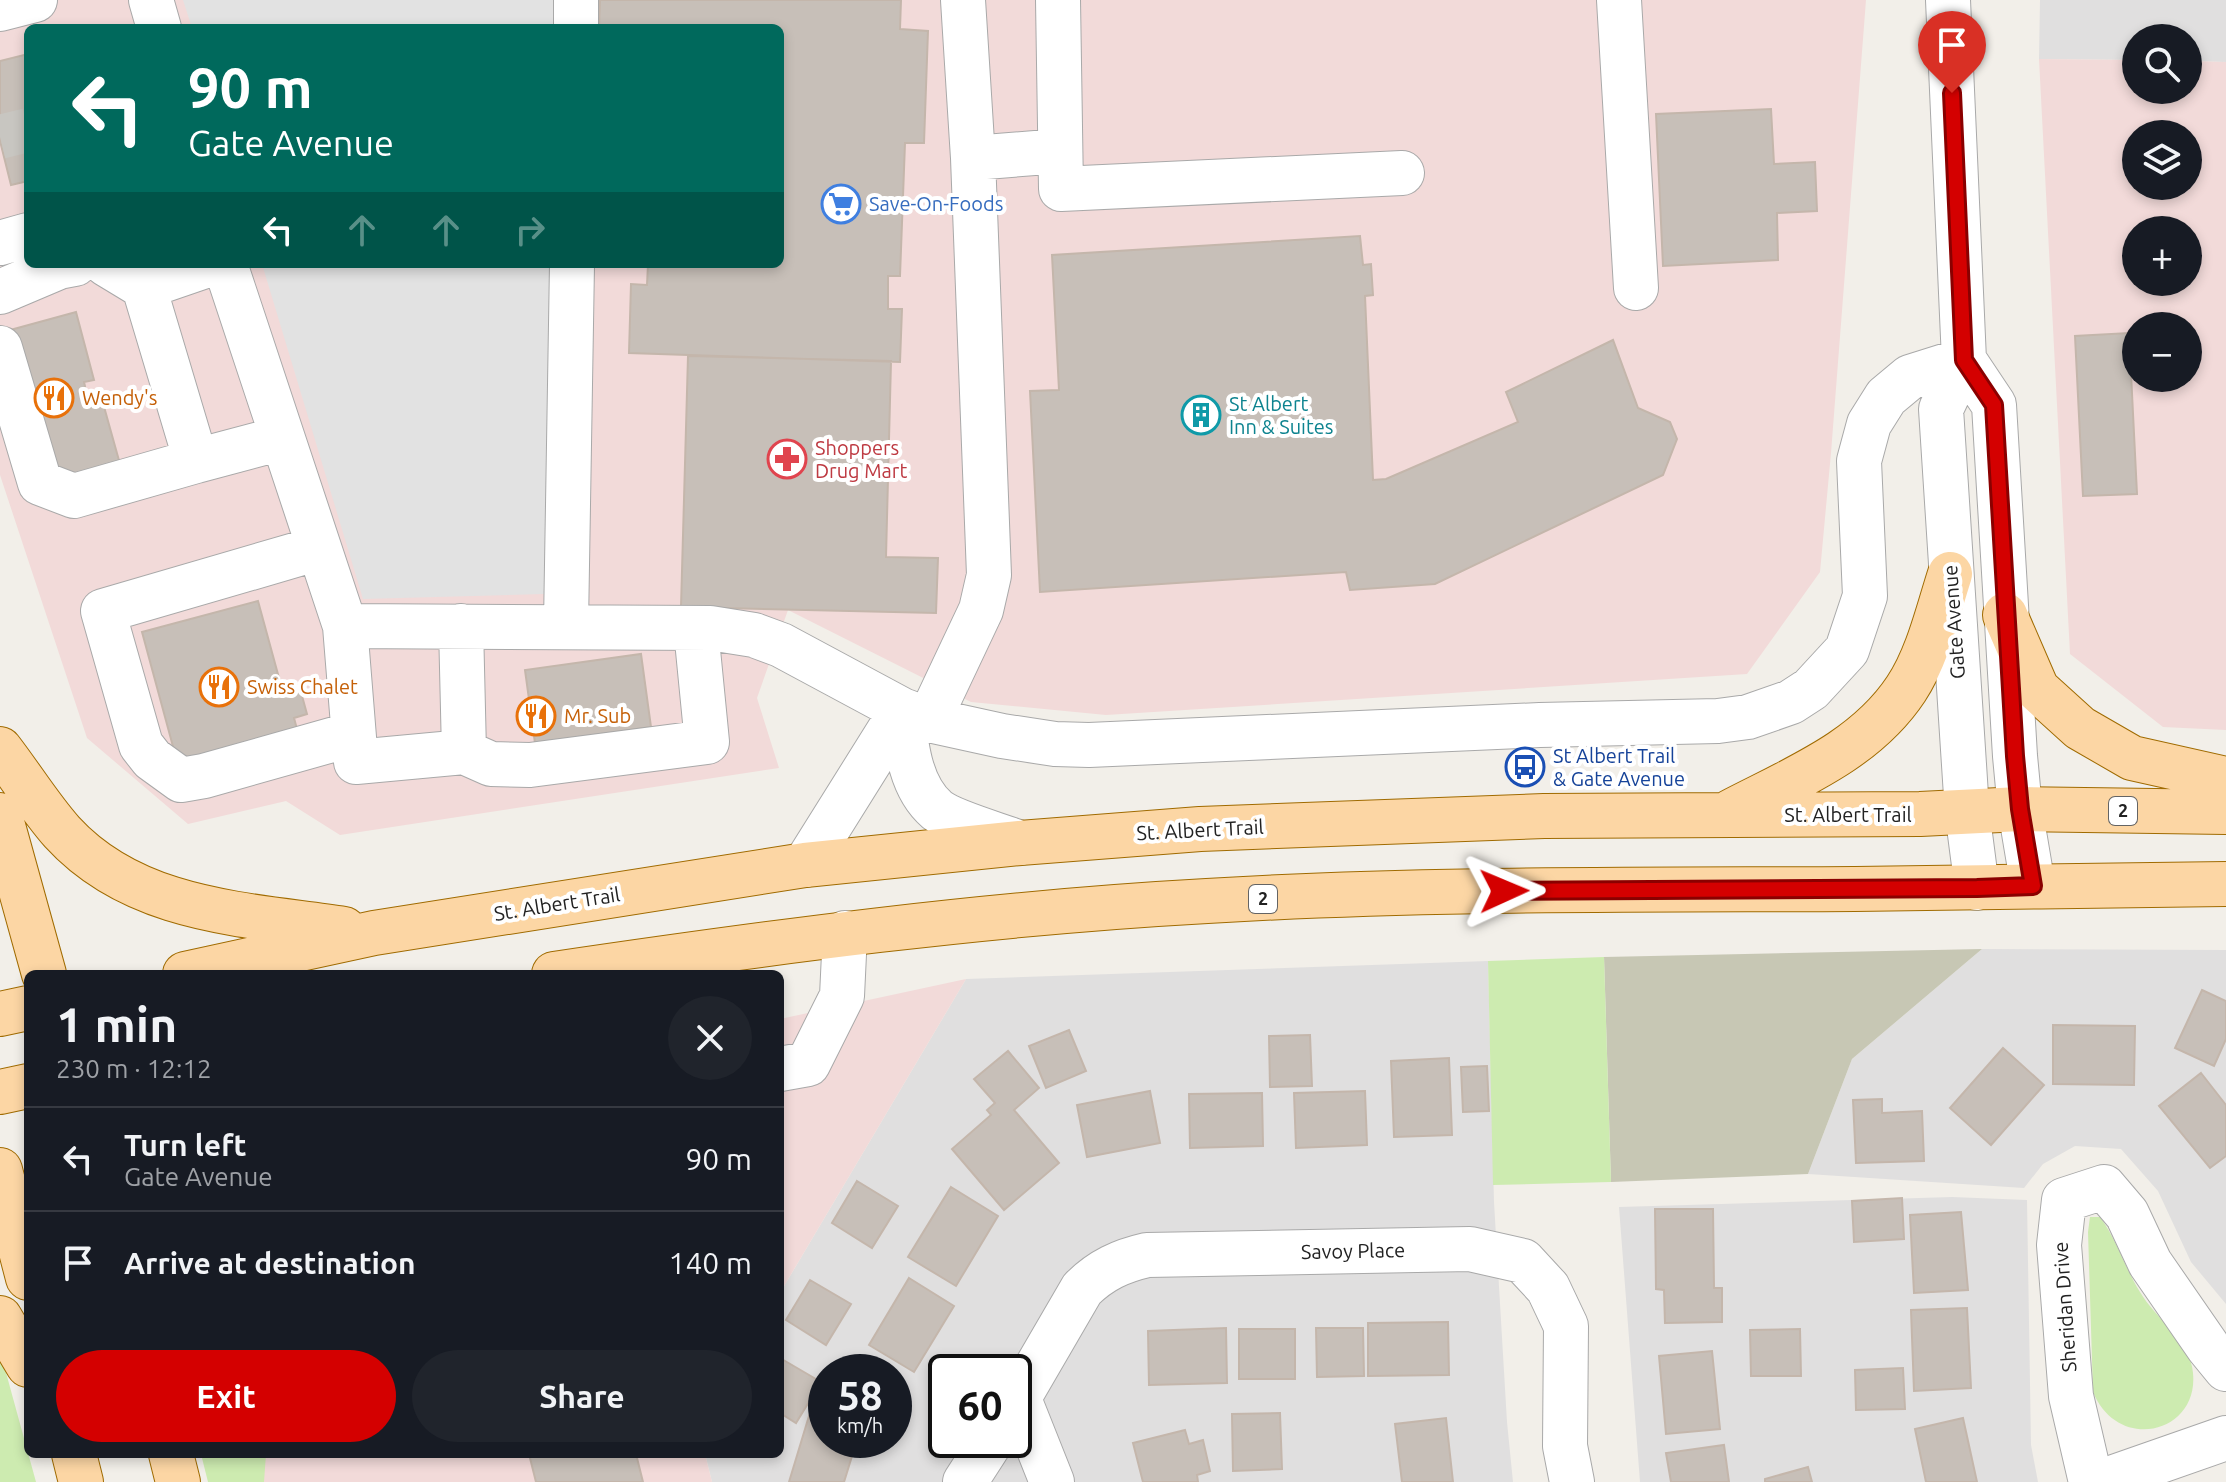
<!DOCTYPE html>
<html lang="en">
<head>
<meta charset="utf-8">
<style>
	:root { --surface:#171b24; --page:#20242c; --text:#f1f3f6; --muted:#9ea1a6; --line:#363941; --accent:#d40000 }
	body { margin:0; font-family:Ubuntu,sans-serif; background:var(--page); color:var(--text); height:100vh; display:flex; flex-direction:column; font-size:30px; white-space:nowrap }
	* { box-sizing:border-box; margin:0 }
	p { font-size:26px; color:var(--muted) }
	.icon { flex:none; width:44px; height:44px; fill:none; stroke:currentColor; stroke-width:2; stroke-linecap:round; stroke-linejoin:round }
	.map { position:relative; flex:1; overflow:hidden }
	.drawer { position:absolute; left:24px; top:970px; width:760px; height:488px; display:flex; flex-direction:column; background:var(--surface); border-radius:12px; box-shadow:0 4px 12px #0003 }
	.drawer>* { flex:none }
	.guide { position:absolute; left:24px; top:24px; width:760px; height:244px; border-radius:12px; box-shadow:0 4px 12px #0003; background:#00695c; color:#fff; overflow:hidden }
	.fabs { position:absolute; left:2122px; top:24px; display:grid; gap:16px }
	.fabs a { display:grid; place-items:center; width:80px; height:80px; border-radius:50%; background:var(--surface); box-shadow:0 4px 12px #0003; font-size:40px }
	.speed { position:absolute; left:808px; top:1354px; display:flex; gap:16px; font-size:40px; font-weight:700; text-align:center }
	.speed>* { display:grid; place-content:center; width:104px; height:104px; border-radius:50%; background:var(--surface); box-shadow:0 4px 12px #0003; line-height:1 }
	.speed small { font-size:20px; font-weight:400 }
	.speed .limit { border:4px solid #111; border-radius:12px; background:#fff; color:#111 }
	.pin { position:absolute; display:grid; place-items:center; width:68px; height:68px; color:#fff; margin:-82px -34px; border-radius:50% 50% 50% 0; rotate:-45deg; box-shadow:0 0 8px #0007 }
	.pin .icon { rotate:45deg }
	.me { position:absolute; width:88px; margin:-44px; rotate:89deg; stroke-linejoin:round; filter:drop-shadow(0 0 6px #0008) }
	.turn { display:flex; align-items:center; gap:28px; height:168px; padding:0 32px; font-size:36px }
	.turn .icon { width:104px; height:104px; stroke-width:2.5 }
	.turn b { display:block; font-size:56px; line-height:68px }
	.lanes { display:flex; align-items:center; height:76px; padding:0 32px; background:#0003; justify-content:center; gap:40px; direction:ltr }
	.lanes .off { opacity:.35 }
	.round { display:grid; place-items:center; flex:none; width:84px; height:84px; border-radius:42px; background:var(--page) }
	.summary { display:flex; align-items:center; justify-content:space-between; height:136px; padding:0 32px }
	h1 { font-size:48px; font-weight:700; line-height:60px }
	.action { display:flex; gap:16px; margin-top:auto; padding:16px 32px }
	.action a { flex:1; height:92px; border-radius:48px; background:var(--accent); color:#fff; font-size:32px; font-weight:700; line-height:92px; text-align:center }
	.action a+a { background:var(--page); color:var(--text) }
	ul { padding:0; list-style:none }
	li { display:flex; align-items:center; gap:24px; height:104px; padding:0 32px; border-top:2px solid var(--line) }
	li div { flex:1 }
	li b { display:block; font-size:30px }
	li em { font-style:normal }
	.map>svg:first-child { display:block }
</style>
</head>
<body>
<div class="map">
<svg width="2226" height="1482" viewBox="0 0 2226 1482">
	<rect width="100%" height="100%" fill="#f2efe9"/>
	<path fill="#e0dfdf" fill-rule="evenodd" d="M 2040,0 L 2226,0 L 2226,62 L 2188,61 L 2188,38 L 2136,38 L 2136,60 L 2039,59 Z
		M 1982,949 L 2226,950 L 2226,1304 L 2191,1262 L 2158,1191 L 2121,1149 L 2075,1146 L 2043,1164 L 2024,1188 L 1808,1174 L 1852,1059 Z
		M 1488,961 L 1494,1202 L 1507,1422 L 1513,1482 L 712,1482 L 705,1454 L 780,1454 L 780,1293 L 966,979 ZM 826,1372 L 894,1372 L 894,1440 L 826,1440 ZM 946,1372 L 1014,1372 L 1014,1440 L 946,1440 Z
		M 1952,1197 L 2027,1200 L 2031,1445 L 2038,1482 L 1640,1482 L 1619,1207 Z"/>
	<path fill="#f2dad9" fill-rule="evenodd" d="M 0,0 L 1866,0 L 1831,453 L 1820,572 L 1747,674 L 1106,715 L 971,702 L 788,610 L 757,698 L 779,768 L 340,835 L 286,801 L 188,824 L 87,738 L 0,475 ZM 28,28 L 780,28 L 780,264 L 28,264 Z
		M 2039,59 L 2136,60 L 2136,90 L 2188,90 L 2188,61 L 2226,62 L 2226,730 L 2163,727 L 2070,654 ZM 2136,134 L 2188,134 L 2188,186 L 2136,186 ZM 2136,230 L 2188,230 L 2188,282 L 2136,282 ZM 2136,326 L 2188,326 L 2188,378 L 2136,378 Z
		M 966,979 L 780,1293 L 780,1019 Z
		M 233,1454 L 705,1454 L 712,1482 L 240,1482 Z"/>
	<path fill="#c7c7b4" d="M 1982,949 L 1852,1059 L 1808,1174 L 1611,1182 L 1604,957 Z"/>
	<path fill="#cdebb0" d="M 1604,957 L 1611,1182 L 1493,1185 L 1488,961 Z
		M 2090,1217 L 2100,1217 C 2117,1240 2125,1268 2140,1292 C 2155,1318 2191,1342 2193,1373 C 2199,1434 2118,1453 2093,1392 L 2088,1232 Z
		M 0,1357 L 5,1369 L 36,1482 L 0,1482 Z
		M 201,1454 L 266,1454 L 264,1482 L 208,1482 Z"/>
	<path fill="#e2e2e2" d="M 183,0 L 557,0 L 556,28 L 192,28 Z
		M 262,264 L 551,264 L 544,594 L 363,599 Z"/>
	<path fill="#c7bfb8" stroke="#c4b6ab" stroke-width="2" d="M 600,0 L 901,0 L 900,29 L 928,31 L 924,143 L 905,143 L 900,276 L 888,276 L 888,309 L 902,309 L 900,362 L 629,353 L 631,284 L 647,285 L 648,264 L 780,264 L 780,28 L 599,28 Z
		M 28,54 L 28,181 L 11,185 L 0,141 L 0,61 Z
		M 1771,109 L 1774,164 L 1815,162 L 1817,211 L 1777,213 L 1778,260 L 1663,266 L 1656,114 Z
		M 1360,236 L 1363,265 L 1371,264 L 1373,295 L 1365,296 L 1373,480 L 1386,479 L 1518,422 L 1506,392 L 1613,340 L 1638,408 L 1670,422 L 1677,439 L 1663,475 L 1435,584 L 1350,590 L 1346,572 L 1040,592 L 1030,391 L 1059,390 L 1052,255 Z
		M 76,312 L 94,380 L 84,382 L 88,399 L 101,396 L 120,464 L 56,482 L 3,332 Z
		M 2129,333 L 2137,494 L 2083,496 L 2075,336 Z
		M 688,356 L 891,361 L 886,557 L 938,558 L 936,613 L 681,607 Z
		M 258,601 L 282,689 L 299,685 L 307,714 L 294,718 L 301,744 L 181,776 L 142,632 Z
		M 641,654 L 651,727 L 535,743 L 525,670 Z
		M 2202,990 L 2226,1001 L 2226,1039 L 2214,1066 L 2175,1048 Z
		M 2053,1025 L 2135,1026 L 2134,1085 L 2053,1084 Z
		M 1069,1030 L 1086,1071 L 1046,1088 L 1029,1046 Z
		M 1310,1035 L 1312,1086 L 1270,1087 L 1269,1036 Z
		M 2003,1048 L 2044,1085 L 1991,1145 L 1950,1108 Z
		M 1008,1051 L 1039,1088 L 1014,1110 L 1059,1163 L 1004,1210 L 952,1149 L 991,1115 L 987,1110 L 995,1103 L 974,1079 Z
		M 1449,1058 L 1452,1135 L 1394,1137 L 1391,1061 Z
		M 1487,1066 L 1489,1111 L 1463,1112 L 1461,1067 Z
		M 2201,1073 L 2226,1105 L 2226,1156 L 2210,1168 L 2159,1106 Z
		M 1150,1091 L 1160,1143 L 1087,1157 L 1077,1105 Z
		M 1365,1091 L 1367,1145 L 1296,1148 L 1294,1093 Z
		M 1262,1093 L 1263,1146 L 1190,1148 L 1189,1094 Z
		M 1882,1099 L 1882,1113 L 1922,1111 L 1924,1161 L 1856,1163 L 1853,1100 Z
		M 857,1181 L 898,1206 L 872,1248 L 832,1223 Z
		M 951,1187 L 998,1216 L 956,1286 L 908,1257 Z
		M 1902,1198 L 1904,1239 L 1854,1242 L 1852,1201 Z
		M 1655,1209 L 1713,1209 L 1714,1288 L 1722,1288 L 1722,1322 L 1665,1323 L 1664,1290 L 1656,1289 Z
		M 1961,1212 L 1968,1290 L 1914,1293 L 1910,1215 Z
		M 909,1278 L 954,1306 L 914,1372 L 869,1345 Z
		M 810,1280 L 851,1304 L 826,1345 L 786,1320 Z
		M 1967,1308 L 1971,1388 L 1914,1391 L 1911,1310 Z
		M 1448,1322 L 1449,1375 L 1368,1376 L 1368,1323 Z
		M 1226,1328 L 1227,1383 L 1149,1385 L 1148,1331 Z
		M 1316,1328 L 1363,1328 L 1364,1376 L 1317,1377 Z
		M 1239,1329 L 1295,1329 L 1295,1379 L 1239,1379 Z
		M 1800,1329 L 1801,1376 L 1751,1376 L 1750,1330 Z
		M 1712,1351 L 1720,1429 L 1666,1434 L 1659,1356 Z
		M 780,1358 L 821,1382 L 796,1423 L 780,1413 Z
		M 1903,1368 L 1905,1409 L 1856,1410 L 1855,1370 Z
		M 812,1406 L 826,1411 L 826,1440 L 857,1440 L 844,1482 L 789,1482 Z
		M 1280,1413 L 1282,1469 L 1233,1471 L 1232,1414 Z
		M 1446,1418 L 1453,1482 L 1402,1482 L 1395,1424 Z
		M 1963,1418 L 1977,1482 L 1926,1482 L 1915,1429 Z
		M 1185,1430 L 1189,1444 L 1203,1440 L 1210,1471 L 1197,1475 L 1198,1482 L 1143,1482 L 1133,1443 Z
		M 1724,1445 L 1729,1482 L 1671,1482 L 1666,1453 Z
		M 529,1454 L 636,1454 L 643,1482 L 536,1482 Z
		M 1808,1467 L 1812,1482 L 1765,1482 L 1765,1479 Z"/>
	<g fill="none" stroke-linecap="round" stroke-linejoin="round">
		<path stroke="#c8c6c1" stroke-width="44" stroke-dasharray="44 22" stroke-linecap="butt" d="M 0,137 L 28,130"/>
		<g stroke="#a9a9a9" stroke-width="46">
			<path id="minor" d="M 151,0 L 159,28
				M 1058,0 L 1061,189 L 1402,173
				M 1619,0 L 1636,288
				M 1948,0 L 1964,360 L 1941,409 L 1967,811 L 1977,888
				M 0,9 L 35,0
				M 576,28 L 576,0
				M 973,158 L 1060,151
				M 0,243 L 28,235
				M 106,264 L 144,287 L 196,461 L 282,438
				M 225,264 L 345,626 L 710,628 L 754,635 L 781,645 L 902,710 L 929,720 L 1002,736 L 1055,744 L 1089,745 L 1540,725 L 1718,721 L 1748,717 L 1791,702 L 1811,689 L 1847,650 L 1865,596 L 1859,461 L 1869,424 L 1886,397 L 1910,377 L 1964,360
				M 144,287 L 211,264
				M 0,292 L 59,267 L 75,264
				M 0,348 L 40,483 L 74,496 L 196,461
				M 1964,360 L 1994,405 L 2015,756 L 2020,809 L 2033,886
				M 319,548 L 103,611 L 141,745 L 152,759 L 181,780 L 204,776 L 353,734
				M 566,625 L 572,264
				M 345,626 L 356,762 L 464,752 L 491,764 L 530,765 L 707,742 L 696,630
				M 461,626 L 464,752
				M 902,710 C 906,743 909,786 937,810 C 952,822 1000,835 1020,843
				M 929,720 L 981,610 L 989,575 L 973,158 L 963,0
				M 805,865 L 902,710
				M 780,1069 L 808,1064 L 842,996 L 845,933
				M 1019,1399 L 1052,1482
				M 1014,1406 L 1082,1289 C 1101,1270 1121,1261 1147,1255 L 1470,1249 L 1523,1261 L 1548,1288 L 1566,1326 L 1565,1446 L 1572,1482
				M 965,1482 L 992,1440
				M 2091,1482 L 2071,1396 L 2059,1245 L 2064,1200 L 2104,1187 L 2127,1214 L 2150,1263 L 2208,1347 L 2226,1369
				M 2100,1482 L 2226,1438"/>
		</g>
		<g stroke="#a06b00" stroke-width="46">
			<path id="major" d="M 2005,615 L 2037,689 L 2080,728 L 2132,758 L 2226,779
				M 0,749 C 21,776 39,806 62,832 C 135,912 245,914 344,929
				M 1730,812 C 1793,779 1865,751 1906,689 C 1928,656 1938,611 1950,574
				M 0,815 L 44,974
				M 185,974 L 374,933 L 805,865 L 1020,843 L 1200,829 L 1544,816 L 1920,814 L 2020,809 L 2226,812
				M 554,974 C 771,942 988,913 1207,901 C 1423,888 1639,890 1855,889 C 1979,888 2102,885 2226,884
				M 0,1014 L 28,1008
				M 0,1092 L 28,1086
				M 0,1170 L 28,1278
				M 0,1318 L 28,1365
				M 74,1454 L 81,1482
				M 171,1454 L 178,1482"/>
		</g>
		<use href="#minor" stroke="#fff" stroke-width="44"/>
		<use href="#major" stroke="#fcd6a4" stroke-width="44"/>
	</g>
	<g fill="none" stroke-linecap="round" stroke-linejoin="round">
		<g stroke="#8a0000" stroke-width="20">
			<path id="route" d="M 1504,891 L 1977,888 L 2033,886 L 2020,809 L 2015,756 L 1994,405 L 1964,360 L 1952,93"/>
		</g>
		<use href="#route" stroke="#d40000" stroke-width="14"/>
	</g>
	<defs>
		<g id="supermarket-ring" transform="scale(2)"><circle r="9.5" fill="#fff" stroke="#3f7fe0" stroke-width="1.5"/><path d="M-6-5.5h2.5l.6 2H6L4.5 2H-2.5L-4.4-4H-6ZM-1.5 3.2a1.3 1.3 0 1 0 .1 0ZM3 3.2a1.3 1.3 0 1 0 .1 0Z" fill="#3f7fe0"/></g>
		<g id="restaurant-ring" transform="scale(2)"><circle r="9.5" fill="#fff" stroke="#e8710a" stroke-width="1.5"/><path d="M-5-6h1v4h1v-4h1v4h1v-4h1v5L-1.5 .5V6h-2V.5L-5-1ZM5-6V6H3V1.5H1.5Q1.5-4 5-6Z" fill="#e8710a"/></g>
		<g id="building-ring" transform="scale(2)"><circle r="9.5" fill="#fff" stroke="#0f9aa8" stroke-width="1.5"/><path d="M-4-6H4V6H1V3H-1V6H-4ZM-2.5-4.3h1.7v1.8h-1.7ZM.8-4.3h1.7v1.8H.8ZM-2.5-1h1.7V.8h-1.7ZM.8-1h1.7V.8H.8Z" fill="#0f9aa8"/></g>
		<g id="pharmacy-ring" transform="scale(2)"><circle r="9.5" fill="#fff" stroke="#e0444e" stroke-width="1.5"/><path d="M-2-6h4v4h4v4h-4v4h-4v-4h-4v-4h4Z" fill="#e0444e"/></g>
		<g id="bus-ring" transform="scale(2)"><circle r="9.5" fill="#fff" stroke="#1a4fb4" stroke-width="1.5"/><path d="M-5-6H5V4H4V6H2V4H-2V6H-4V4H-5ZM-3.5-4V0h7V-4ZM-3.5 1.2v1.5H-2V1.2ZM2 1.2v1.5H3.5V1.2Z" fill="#1a4fb4"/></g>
	</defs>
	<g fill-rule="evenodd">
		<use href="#supermarket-ring" x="841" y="204"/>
		<use href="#restaurant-ring" x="54" y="398"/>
		<use href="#building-ring" x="1201" y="415"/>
		<use href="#pharmacy-ring" x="787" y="459"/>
		<use href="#restaurant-ring" x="219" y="687"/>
		<use href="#restaurant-ring" x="536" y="716"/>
		<use href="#bus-ring" x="1525" y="767"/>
	</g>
	<g text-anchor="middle" stroke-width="8" stroke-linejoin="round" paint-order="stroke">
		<g fill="#fff" stroke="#646464" stroke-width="2">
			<rect x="2109" y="797" width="28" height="28" rx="6"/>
			<rect x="1249" y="885" width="28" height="28" rx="6"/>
		</g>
		<g font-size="18" font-weight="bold" fill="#222">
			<text x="2123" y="817">2</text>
			<text x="1263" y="905">2</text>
		</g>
		<g font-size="20" fill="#366cbe" stroke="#fff" text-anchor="start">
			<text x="869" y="211">Save-On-Foods</text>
		</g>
		<g font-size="20" fill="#c56008" stroke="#fff" text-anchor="start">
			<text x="82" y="405">Wendy's</text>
			<text x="247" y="694">Swiss Chalet</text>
			<text x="564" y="723">Mr. Sub</text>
		</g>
		<g font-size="20" fill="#0d838f" stroke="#fff" text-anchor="start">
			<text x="1229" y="411">St Albert<tspan x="1229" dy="23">Inn &amp; Suites</tspan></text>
		</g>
		<g font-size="20" fill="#be3a42" stroke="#fff" text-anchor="start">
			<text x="815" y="455">Shoppers<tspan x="815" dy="23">Drug Mart</tspan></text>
		</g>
		<g font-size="20" fill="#222" stroke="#fff">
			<text transform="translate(1954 622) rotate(-94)" y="7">Gate Avenue</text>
			<text x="1848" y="822">St. Albert Trail</text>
			<text transform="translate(1200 830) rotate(-3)" y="7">St. Albert Trail</text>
			<text transform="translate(557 904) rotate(-9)" y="7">St. Albert Trail</text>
			<text transform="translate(1353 1251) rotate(-1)" y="7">Savoy Place</text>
			<text transform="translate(2065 1307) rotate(-94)" y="7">Sheridan Drive</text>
		</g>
		<g font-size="20" fill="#164399" stroke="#fff" text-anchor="start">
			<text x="1553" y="763">St Albert Trail<tspan x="1553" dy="23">&amp; Gate Avenue</tspan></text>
		</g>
	</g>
</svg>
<div class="fabs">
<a><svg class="icon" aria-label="search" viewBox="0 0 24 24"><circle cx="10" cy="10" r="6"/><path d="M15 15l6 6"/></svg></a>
<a><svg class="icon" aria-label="layers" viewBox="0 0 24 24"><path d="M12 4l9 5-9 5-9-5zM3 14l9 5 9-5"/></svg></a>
<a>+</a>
<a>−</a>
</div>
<div class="speed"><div>58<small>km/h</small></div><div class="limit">60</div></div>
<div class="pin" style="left:1952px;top:93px;background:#d93025"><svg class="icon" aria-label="arrive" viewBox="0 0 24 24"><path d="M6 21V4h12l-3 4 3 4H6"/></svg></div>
<svg class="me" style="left:1504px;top:891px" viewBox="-20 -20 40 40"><path d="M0-17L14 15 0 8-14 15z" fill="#d40000" stroke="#fff" stroke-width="4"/></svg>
<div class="guide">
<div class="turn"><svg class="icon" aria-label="left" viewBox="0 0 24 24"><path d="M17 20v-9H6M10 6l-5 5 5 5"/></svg><div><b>90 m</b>Gate Avenue</div></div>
<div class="lanes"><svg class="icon" aria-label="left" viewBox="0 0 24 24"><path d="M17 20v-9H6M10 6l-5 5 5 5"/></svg><svg class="icon off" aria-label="ahead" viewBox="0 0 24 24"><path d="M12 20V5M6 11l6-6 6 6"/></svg><svg class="icon off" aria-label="ahead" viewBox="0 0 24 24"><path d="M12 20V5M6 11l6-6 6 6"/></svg><svg class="icon off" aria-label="right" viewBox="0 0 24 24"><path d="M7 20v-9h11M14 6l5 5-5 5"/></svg></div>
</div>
<section class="drawer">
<div class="summary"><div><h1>1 min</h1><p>230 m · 12:12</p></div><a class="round"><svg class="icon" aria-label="close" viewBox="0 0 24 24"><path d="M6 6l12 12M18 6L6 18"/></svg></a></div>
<ul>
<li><svg class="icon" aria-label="left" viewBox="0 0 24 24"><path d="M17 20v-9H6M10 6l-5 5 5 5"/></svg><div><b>Turn left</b><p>Gate Avenue</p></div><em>90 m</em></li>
<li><svg class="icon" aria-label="arrive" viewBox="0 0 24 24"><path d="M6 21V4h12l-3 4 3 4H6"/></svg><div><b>Arrive at destination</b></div><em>140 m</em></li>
</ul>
<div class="action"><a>Exit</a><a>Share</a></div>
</section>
</div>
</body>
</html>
